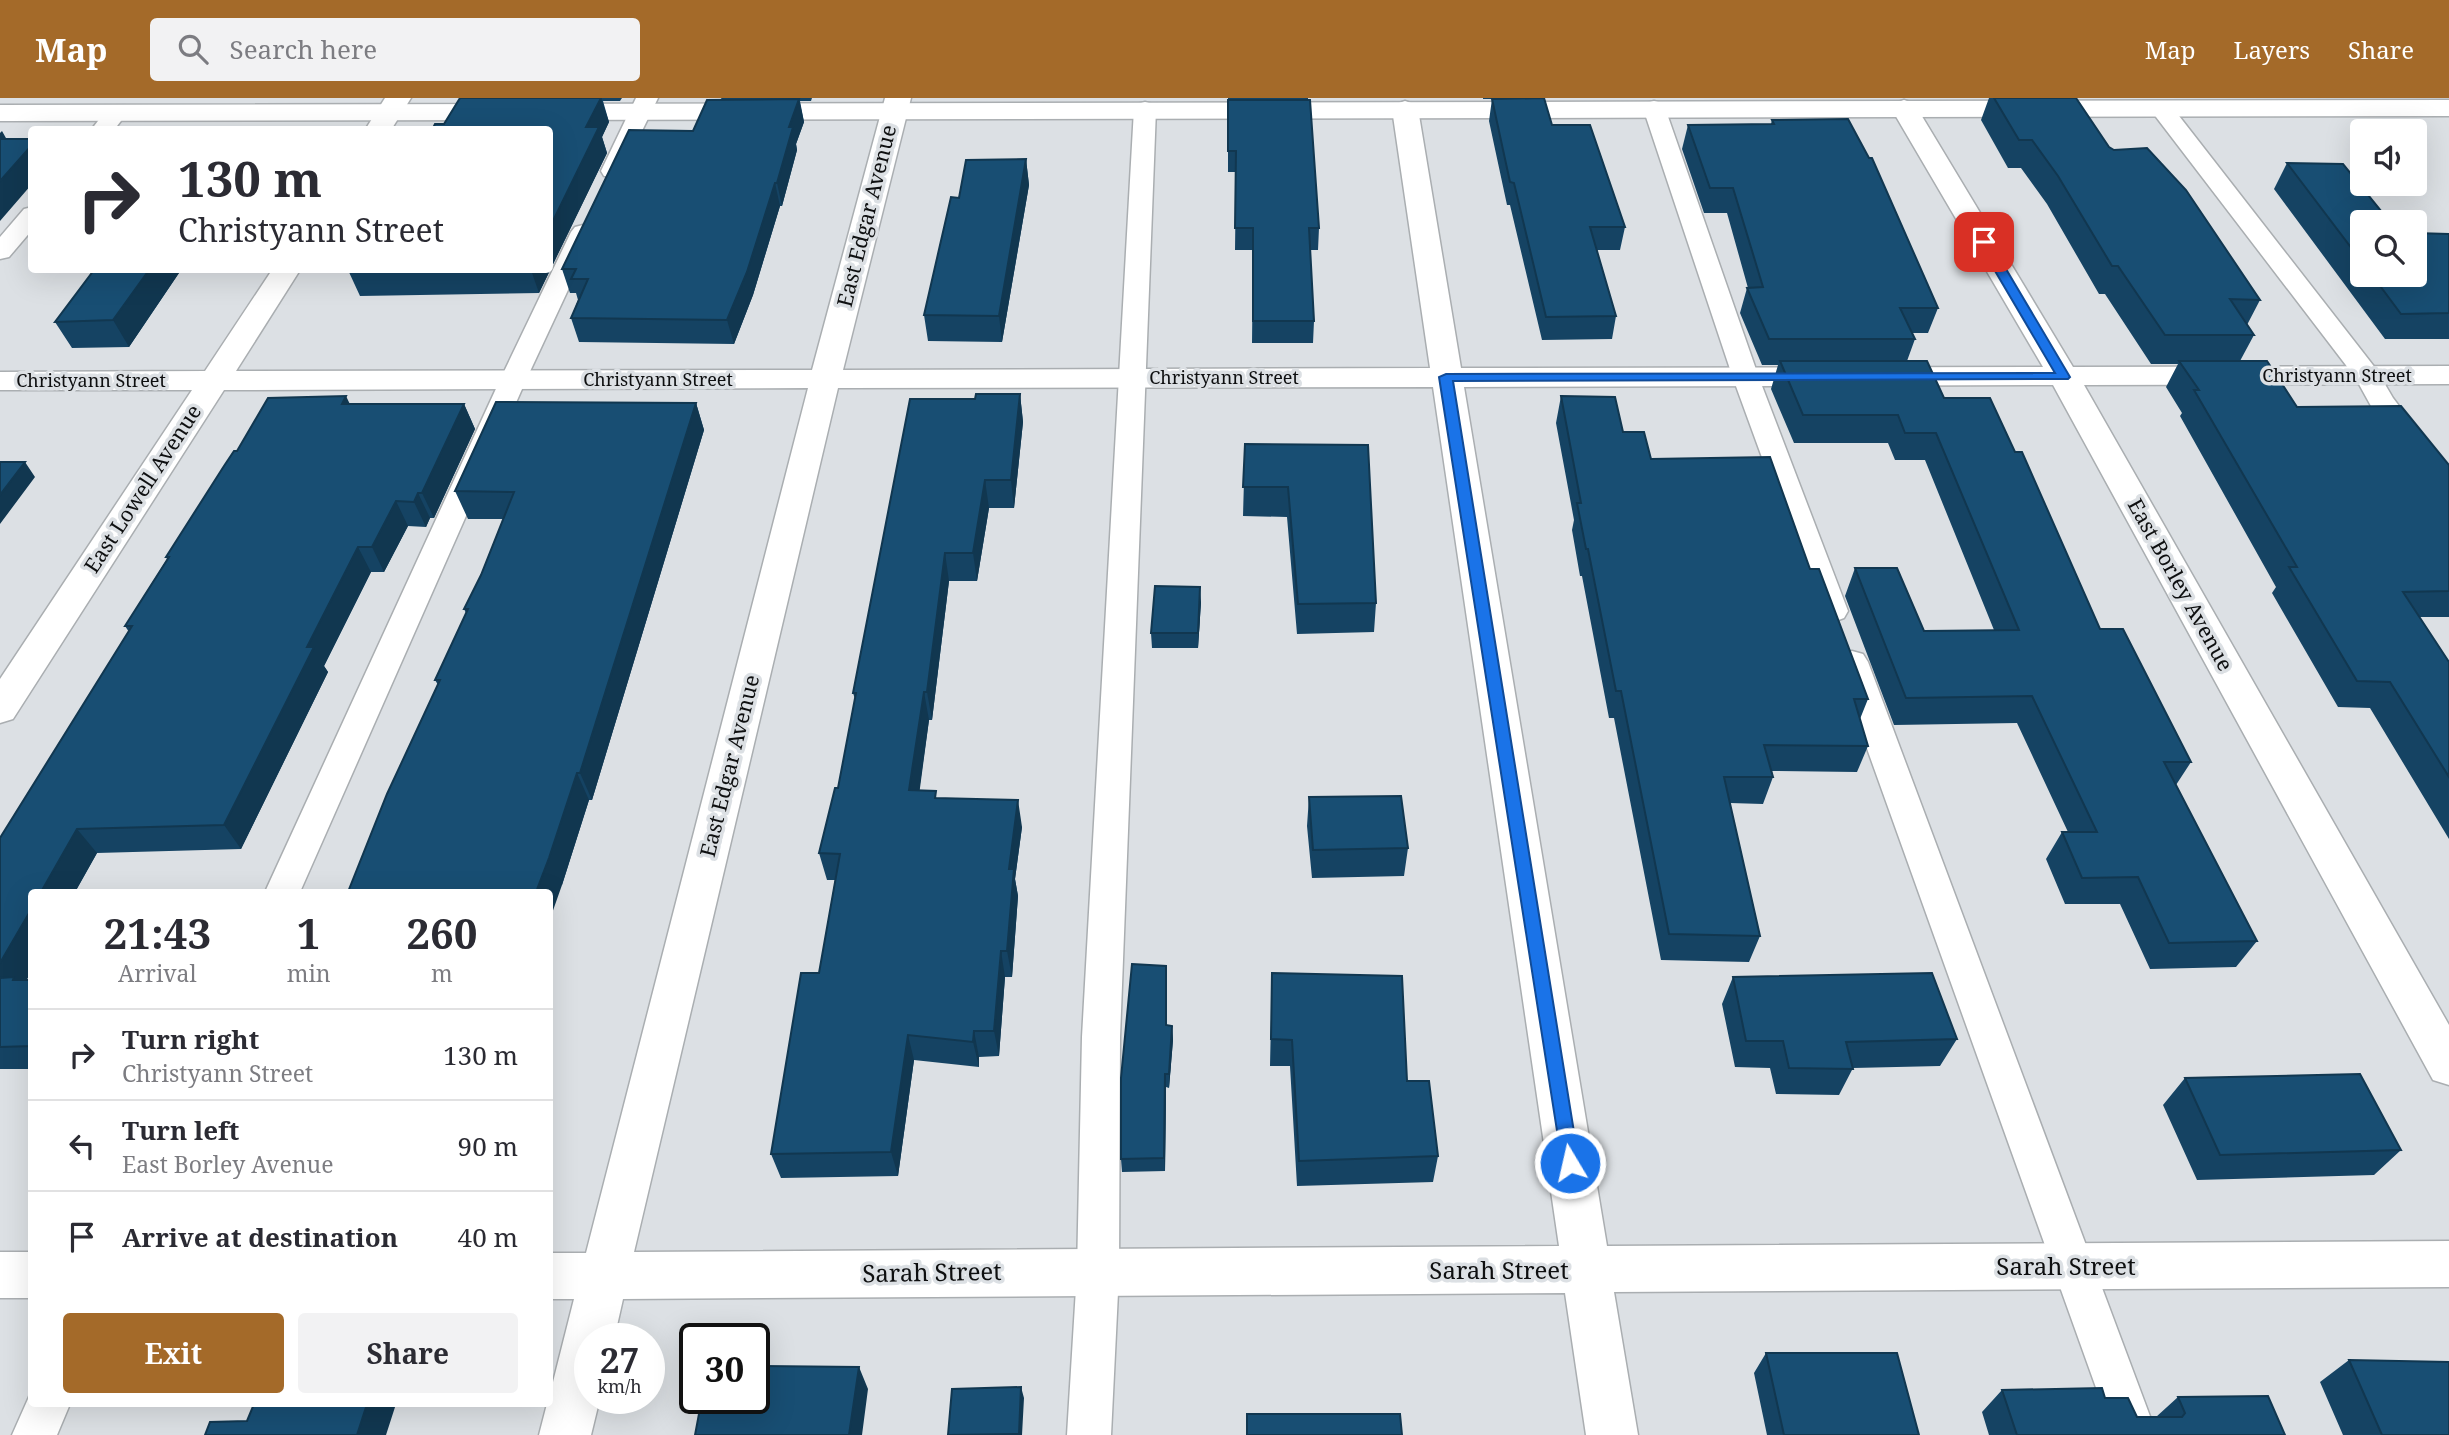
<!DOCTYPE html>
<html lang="en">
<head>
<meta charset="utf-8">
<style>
	:root { --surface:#fff; --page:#f2f2f3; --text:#2b2b33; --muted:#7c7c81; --line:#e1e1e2; --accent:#a46a29 }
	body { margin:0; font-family:"Noto Serif",serif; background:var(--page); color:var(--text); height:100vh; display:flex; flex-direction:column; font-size:26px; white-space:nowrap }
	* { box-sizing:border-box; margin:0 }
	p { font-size:23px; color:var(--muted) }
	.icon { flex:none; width:38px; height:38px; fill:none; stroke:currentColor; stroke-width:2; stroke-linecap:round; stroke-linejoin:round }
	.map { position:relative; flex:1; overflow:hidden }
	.drawer { position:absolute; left:28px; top:791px; width:525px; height:518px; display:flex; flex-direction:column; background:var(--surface); border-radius:7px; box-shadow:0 7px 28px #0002 }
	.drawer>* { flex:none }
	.hud { position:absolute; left:28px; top:28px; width:525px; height:147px; border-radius:7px; box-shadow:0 7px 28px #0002; background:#fff; color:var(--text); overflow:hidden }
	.buttons { position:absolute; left:2350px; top:21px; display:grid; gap:14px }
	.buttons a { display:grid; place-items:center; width:77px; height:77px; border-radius:7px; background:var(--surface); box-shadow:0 7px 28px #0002; font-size:35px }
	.speed { position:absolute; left:574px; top:1225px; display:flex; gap:14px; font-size:35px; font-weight:700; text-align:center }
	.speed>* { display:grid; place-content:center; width:91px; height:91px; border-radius:50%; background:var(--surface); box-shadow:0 7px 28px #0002; line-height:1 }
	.speed small { font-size:18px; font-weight:400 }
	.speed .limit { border:4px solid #111; border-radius:10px; background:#fff; color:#111 }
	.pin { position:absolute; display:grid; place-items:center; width:60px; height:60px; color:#fff; margin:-30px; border-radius:14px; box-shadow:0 4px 10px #0006 }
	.me { position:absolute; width:77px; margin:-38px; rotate:351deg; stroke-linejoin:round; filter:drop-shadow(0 0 5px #0008) }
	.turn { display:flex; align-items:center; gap:24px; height:147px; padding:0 35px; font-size:32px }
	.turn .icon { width:91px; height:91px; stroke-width:2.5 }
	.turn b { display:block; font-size:49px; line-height:60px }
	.eta { display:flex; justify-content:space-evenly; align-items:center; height:119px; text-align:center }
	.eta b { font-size:42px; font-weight:700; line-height:49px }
	.cta { display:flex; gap:14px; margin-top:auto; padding:14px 35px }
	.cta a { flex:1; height:80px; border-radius:7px; background:var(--accent); color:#fff; font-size:28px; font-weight:700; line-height:80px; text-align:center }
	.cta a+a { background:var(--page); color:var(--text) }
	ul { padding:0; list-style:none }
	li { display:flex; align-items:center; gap:21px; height:91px; padding:0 35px; border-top:2px solid var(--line) }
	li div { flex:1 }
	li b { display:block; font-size:26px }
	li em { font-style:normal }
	header { display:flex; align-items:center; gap:42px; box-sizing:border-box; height:98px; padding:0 35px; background:var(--accent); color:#fff }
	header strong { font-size:33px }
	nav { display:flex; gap:38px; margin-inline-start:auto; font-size:24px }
	.search { width:490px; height:63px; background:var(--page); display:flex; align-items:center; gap:18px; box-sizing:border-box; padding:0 24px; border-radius:7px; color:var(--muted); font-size:26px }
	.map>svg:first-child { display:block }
</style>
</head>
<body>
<header>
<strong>Map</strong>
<div class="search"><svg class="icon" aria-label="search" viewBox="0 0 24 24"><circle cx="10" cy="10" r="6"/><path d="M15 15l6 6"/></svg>Search here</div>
<nav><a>Map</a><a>Layers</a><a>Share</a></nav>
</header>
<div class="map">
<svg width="2449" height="1337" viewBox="0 0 2449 1337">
	<rect width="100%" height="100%" fill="#dce0e4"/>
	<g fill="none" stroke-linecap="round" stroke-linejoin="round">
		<g stroke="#aaaeb1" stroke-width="3">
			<path id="service" d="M 636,0 L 658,0 L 620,78 L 604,78 L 601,73 Z
				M 1654,3 L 1662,5 L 1665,10 L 1759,280 L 1848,513 L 1844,520 L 1833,524 L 1822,520 L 1818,513 L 1733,280 L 1643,10 L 1646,5 Z
				M 2161,3 L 2169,5 L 2376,271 L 2393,300 L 2449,374 L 2449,403 L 2439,401 L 2371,308 L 2355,279 L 2153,15 L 2150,10 L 2153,5 Z
				M 1145,4 L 1153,6 L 1156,11 L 1120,939 L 1119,1174 L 1111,1337 L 1067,1337 L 1077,1174 L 1082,939 L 1134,11 L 1137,6 Z
				M 116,8 L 124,10 L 127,15 L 114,32 L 91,32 L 108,10 Z
				M 32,109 L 32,132 L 9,159 L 0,161 L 0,139 L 24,111 Z
				M 583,127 L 591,129 L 595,134 L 526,282 L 300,794 L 265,794 L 500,282 L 571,134 L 575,129 Z
				M 1852,553 L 1863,556 L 1868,564 L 2157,1337 L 2113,1337 L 1836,564 L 1841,556 Z
				M 32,1292 L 32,1306 L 70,1306 L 57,1337 L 12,1337 Z"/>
		</g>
		<g stroke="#aaaeb1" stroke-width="3">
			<path id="minor" d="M 385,0 L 411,0 L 391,32 L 365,32 Z
				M 885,0 L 911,0 L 843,272 L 1430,270 L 1392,11 L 1396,6 L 1405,3 L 1414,6 L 1418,11 L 1461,270 L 2043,269 L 1891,10 L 1895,5 L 1904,2 L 1913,5 L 1917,10 L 2073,269 L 2449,268 L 2449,286 L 2084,287 L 2449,927 L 2449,987 L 2433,982 L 2053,287 L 1464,289 L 1607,1148 L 2449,1143 L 2449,1189 L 1614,1194 L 1638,1337 L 1586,1337 L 1565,1195 L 623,1201 L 614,1241 L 590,1241 L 590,1300 L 600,1300 L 591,1337 L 539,1337 L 547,1306 L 550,1306 L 550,1296 L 574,1201 L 550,1201 L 550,1155 L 586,1155 L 808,290 L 224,292 L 13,621 L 0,625 L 0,581 L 192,292 L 0,292 L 0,274 L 205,273 L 272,172 L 300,172 L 236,273 L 812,272 ZM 1433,289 L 1559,1148 L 634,1154 L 838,290 Z
				M 0,1154 L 32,1154 L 32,1200 L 0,1200 Z"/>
		</g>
		<g stroke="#aaaeb1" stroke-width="3">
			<path id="tertiary" d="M 2449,2 L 2449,18 L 0,23 L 0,7 Z"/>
		</g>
		<use href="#service" fill="#fff" fill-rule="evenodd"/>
		<use href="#minor" fill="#fff" fill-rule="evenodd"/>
		<use href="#tertiary" fill="#fff" fill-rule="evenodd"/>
	</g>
	<path fill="#154363" d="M 460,0 L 622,0 L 620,3 L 603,3 L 609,24 L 602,39 L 607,55 L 539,195 L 360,198 L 348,172 L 550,172 L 444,26 Z
		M 721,0 L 812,0 L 811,3 L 800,3 L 804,24 L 796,46 L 797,52 L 782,108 L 780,108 L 753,197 L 734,246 L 579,244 L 571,220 L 578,202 L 576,195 L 570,195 L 562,171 L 722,2 Z
		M 1228,0 L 1308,0 L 1308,2 L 1228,2 Z
		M 1483,0 L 1534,0 L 1552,27 L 1625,129 L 1620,152 L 1597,152 L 1616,218 L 1612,241 L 1542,242 L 1510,107 L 1507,107 L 1489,23 L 1492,1 L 1483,1 Z
		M 1969,0 L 2076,0 L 2109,49 L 2260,202 L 2247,227 L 2254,237 L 2240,263 L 2297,309 L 2449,367 L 2449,519 L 2419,519 L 2449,564 L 2449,741 L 2370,610 L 2338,609 L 2272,495 L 2276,489 L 2180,318 L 2182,315 L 2166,289 L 2178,266 L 2151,266 L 2105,196 L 2099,196 L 2047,106 L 2021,70 L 2008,70 L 1981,22 L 1989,0 Z
		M 1228,2 L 1319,130 L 1318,152 L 1310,152 L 1314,223 L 1313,245 L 1252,245 L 1253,152 L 1235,152 L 1236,74 L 1228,74 Z
		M 1772,22 L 1938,210 L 1928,235 L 1912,235 L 1915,241 L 1907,263 L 1944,300 L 2100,531 L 2191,664 L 2176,687 L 2257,843 L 2236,869 L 2150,871 L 2120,806 L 2065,806 L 2046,761 L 2062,734 L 2068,734 L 2017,625 L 1894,627 L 1845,498 L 1855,470 L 1924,533 L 1994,532 L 1925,362 L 1895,362 L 1888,345 L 1794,345 L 1771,291 L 1778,267 L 1762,267 L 1740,215 L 1747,190 L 1748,190 L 1727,115 L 1704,115 L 1682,51 L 1688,27 L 1771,26 Z
		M 1026,61 L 1029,87 L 1002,244 L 928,243 L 924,217 L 959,100 Z
		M 2287,65 L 2362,124 L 2362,177 L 2415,177 L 2449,136 L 2449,241 L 2385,241 L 2274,91 Z
		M 94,172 L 181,172 L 129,249 L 72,250 L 55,224 Z
		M 1020,296 L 1023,324 L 1014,410 L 989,410 L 977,483 L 949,483 L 932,622 L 929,622 L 919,693 L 937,700 L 1022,729 L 1015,781 L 1018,798 L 1012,879 L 1005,879 L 999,958 L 979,959 L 979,969 L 914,962 L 898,1078 L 781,1080 L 771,1056 L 819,875 L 835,782 L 827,782 L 819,755 L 838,690 L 855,601 L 853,595 L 975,301 Z
		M 1561,298 L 1623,334 L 1651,361 L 1810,471 L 1868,601 L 1860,621 L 1868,648 L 1857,674 L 1772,673 L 1773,679 L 1763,706 L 1730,705 L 1760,838 L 1749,864 L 1661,862 L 1614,620 L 1609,620 L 1582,478 L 1580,478 L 1572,432 L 1574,422 L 1556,325 Z
		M 696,305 L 704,332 L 592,702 L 589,702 L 562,787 L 435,582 L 466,515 L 464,511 L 481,477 L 503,421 L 468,421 L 455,393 Z
		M 350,306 L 464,306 L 475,331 L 434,420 L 430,420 L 426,429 L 408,428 L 384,474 L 371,474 L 324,568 L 328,574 L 241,751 L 97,755 L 26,882 L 32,882 L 32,971 L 0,971 L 0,740 L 129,534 L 125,528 L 167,461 L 166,459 L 237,353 Z
		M 1245,346 L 1368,347 L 1376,505 L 1374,534 L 1297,536 L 1287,419 L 1243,418 Z
		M 1201,504 L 1198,550 L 1152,550 L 1151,535 Z
		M 1309,699 L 1408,750 L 1404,778 L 1312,780 L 1307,728 Z
		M 1166,868 L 1166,927 L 1172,928 L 1173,942 L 1169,990 L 1166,989 L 1165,1073 L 1122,1074 L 1121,1061 Z
		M 1272,875 L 1407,983 L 1438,1058 L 1433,1084 L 1297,1088 L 1290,968 L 1270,968 Z
		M 1733,879 L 1957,941 L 1940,968 L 1853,970 L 1839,997 L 1776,996 L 1770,970 L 1735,969 L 1722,906 Z
		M 2185,980 L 2401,1052 L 2374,1077 L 2197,1082 L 2163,1007 Z
		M 1766,1255 L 1919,1337 L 1767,1337 L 1754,1275 Z
		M 2349,1262 L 2449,1337 L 2343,1337 L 2320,1284 Z
		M 2002,1292 L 2105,1300 L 2137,1319 L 2156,1319 L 2178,1299 L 2285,1337 L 1989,1337 L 1982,1314 Z"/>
	<path fill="#113750" d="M 601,0 L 609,24 L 602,39 L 607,55 L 539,195 L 531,172 L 550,172 L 550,129 L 586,29 Z
		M 799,1 L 804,24 L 796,46 L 797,52 L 782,108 L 777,85 L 789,29 Z
		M 2,33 L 15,56 L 0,50 L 0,35 Z
		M 32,47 L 32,86 L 0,123 L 0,83 Z
		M 1026,61 L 1029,87 L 1002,244 L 999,218 Z
		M 775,85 L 780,108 L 753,197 L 734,246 L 727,222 Z
		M 149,172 L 181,172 L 129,249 L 113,222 Z
		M 1020,296 L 1023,324 L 1014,410 L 1011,382 Z
		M 346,298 L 358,323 L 342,306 Z
		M 696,305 L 704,332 L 592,702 L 580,675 Z
		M 464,306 L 475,331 L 434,420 L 422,395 Z
		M 25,364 L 35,379 L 0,426 L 0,397 Z
		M 985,382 L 989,410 L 977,483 L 973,455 Z
		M 418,395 L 430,420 L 426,429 L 414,404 Z
		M 396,403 L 408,428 L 384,474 L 372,449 Z
		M 358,449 L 371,474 L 324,568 L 328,574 L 241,751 L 224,727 L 307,549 Z
		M 945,455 L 949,483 L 932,622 L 927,594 Z
		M 1200,489 L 1201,504 L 1198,550 L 1198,535 Z
		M 924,594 L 929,622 L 916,720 L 909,692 Z
		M 577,675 L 589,702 L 562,787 L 550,821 L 550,794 L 536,794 Z
		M 1018,702 L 1022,729 L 1015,781 L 1018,798 L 1012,879 L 1007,853 L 1009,771 Z
		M 77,731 L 97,755 L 75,794 L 41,794 Z
		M 32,810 L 32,873 L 23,888 L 0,888 L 0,865 Z
		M 1001,853 L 1005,879 L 999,958 L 994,933 Z
		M 1172,928 L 1173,942 L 1169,990 L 1169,976 Z
		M 974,933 L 979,959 L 979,969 L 973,944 Z
		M 908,937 L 914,962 L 898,1078 L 891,1054 Z
		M 1165,976 L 1166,989 L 1165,1073 L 1164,1060 Z
		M 859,1269 L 868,1291 L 862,1337 L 849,1337 Z
		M 1021,1289 L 1024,1300 L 1022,1337 L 1019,1337 Z
		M 367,1306 L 396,1306 L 386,1337 L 357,1337 Z"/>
	<path fill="#184e73" stroke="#113750" stroke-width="2" d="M 460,0 L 601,0 L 586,29 L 599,29 L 550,129 L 550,32 L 432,32 L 435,26 L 444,26 Z
		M 1544,0 L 1552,27 L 1590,27 L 1625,129 L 1590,129 L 1616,218 L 1546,219 L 1514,85 L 1510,84 L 1492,1 Z
		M 1994,0 L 2076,0 L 2109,49 L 2114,52 L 2147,50 L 2186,92 L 2260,202 L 2230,201 L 2254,237 L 2165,237 L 2118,168 L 2112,168 L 2058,78 L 2032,42 L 2019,42 Z
		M 799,1 L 789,29 L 793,29 L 777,85 L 775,85 L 747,174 L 727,222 L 571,220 L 588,181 L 571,181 L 576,171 L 562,171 L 629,32 L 693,33 L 707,2 Z
		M 1228,2 L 1310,2 L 1319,130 L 1309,130 L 1314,223 L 1253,223 L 1253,130 L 1235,130 L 1236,53 L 1228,53 Z
		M 1848,21 L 1869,60 L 1872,60 L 1938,210 L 1900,210 L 1915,241 L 1769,241 L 1747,190 L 1763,189 L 1733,90 L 1710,90 L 1688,27 L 1774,26 L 1772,22 Z
		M 0,41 L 32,41 L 32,47 L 0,83 Z
		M 1026,61 L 999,218 L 924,217 L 951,99 L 959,100 L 966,62 Z
		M 2287,65 L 2343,66 L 2390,124 L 2362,124 L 2362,164 Z
		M 2415,135 L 2449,136 L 2449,215 L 2401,216 L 2372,177 L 2415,177 Z
		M 94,172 L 149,172 L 113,222 L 55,224 Z
		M 1780,263 L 1927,263 L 1944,300 L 1990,300 L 2015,354 L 2022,354 L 2100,531 L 2123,531 L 2191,664 L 2164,664 L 2257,843 L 2169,845 L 2138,779 L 2082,780 L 2062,734 L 2097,734 L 2032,598 L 1906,600 L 1855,470 L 1897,470 L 1924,533 L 2019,532 L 1936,335 L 1905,335 L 1898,317 L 1803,317 Z
		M 2179,263 L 2267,263 L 2297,309 L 2401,308 L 2449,367 L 2449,493 L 2403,494 L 2449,564 L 2449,679 L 2390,584 L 2357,583 L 2289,469 L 2297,469 L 2194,292 L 2199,292 Z
		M 976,296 L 1020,296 L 1011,382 L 985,382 L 973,455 L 945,455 L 927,594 L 924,594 L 909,692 L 936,693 L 935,700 L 1018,702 L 1009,771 L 1014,771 L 1007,853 L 1001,853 L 994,933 L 974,933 L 973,944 L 908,937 L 891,1054 L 771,1056 L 801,875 L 819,875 L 840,756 L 819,755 L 835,690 L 838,690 L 856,595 L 853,595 L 910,301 L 975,301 Z
		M 346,298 L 342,306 L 464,306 L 422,395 L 418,395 L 414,404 L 396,403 L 372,449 L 358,449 L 307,549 L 314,549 L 224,727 L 77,731 L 41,794 L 32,794 L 32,810 L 0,865 L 0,740 L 132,528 L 125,528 L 169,459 L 166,459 L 224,368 L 234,353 L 237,353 L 268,300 Z
		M 1561,298 L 1615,299 L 1623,334 L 1644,334 L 1651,361 L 1770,359 L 1810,471 L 1819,471 L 1868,601 L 1854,601 L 1868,648 L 1764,647 L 1773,679 L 1724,679 L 1760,838 L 1669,836 L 1621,593 L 1616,593 L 1588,451 L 1586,451 L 1577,405 L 1581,405 Z
		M 496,304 L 696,305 L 580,675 L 577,675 L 549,760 L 536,794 L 348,794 L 387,696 L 440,582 L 435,582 L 468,511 L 464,511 L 481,477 L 514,394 L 455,393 Z
		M 1245,346 L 1368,347 L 1376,505 L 1298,506 L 1288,389 L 1243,389 Z
		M 0,364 L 25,364 L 0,397 Z
		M 1155,488 L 1200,489 L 1198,535 L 1151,535 Z
		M 1401,698 L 1408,750 L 1313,752 L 1309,699 Z
		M 1132,866 L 1166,868 L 1166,927 L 1172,928 L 1169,976 L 1165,976 L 1164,1060 L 1121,1061 L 1121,980 Z
		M 1272,875 L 1402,878 L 1407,983 L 1429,983 L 1438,1058 L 1299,1063 L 1292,942 L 1271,941 Z
		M 1932,875 L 1957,941 L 1846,944 L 1853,971 L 1789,970 L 1783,943 L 1746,943 L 1733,879 Z
		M 14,879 L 13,882 L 32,882 L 32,948 L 0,949 L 0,880 Z
		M 2360,976 L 2401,1052 L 2220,1057 L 2185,980 Z
		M 1766,1255 L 1897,1255 L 1919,1337 L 1784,1337 Z
		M 2349,1262 L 2449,1264 L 2449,1337 L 2382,1337 Z
		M 754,1268 L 859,1269 L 849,1337 L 695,1337 L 702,1300 L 754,1300 Z
		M 1021,1289 L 1019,1336 L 948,1337 L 952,1291 Z
		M 2102,1290 L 2105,1300 L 2128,1300 L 2137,1319 L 2182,1319 L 2185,1315 L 2178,1299 L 2268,1298 L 2285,1337 L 2017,1337 L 2002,1292 Z
		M 254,1306 L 367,1306 L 357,1337 L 205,1337 L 210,1324 L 247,1323 Z
		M 1247,1316 L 1400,1316 L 1402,1337 L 1247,1337 Z"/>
	<path fill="#1a73e8" stroke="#114b97" stroke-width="2" d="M 1984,141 L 1990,144 L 2070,279 L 2068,281 L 1453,283 L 1579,1065 L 1576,1071 L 1570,1073 L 1563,1071 L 1439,279 L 1446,276 L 2055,275 L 1978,144 Z"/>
	<g text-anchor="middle" stroke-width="7" stroke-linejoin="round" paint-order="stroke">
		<g font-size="18" fill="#0e0f10" stroke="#dce0e4">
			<text x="2337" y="284">Christyann Street</text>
			<text x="1224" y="286">Christyann Street</text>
			<text x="658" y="288">Christyann Street</text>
			<text x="91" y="289">Christyann Street</text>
		</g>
		<g font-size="21" fill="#0e0f10" stroke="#dce0e4">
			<text transform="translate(867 118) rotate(-76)" y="7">East Edgar Avenue</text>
			<text transform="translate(143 391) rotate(-57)" y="7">East Lowell Avenue</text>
			<text transform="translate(2180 487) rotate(61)" y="7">East Borley Avenue</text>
			<text transform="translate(730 668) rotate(-76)" y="7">East Edgar Avenue</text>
		</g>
		<g font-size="24" fill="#0e0f10" stroke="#dce0e4">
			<text x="2066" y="1177">Sarah Street</text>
			<text x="1499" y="1181">Sarah Street</text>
			<text transform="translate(932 1175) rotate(-1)" y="8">Sarah Street</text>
		</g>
	</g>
</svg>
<div class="buttons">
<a><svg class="icon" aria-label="sound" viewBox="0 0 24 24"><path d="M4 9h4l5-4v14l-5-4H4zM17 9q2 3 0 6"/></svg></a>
<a><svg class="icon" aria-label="search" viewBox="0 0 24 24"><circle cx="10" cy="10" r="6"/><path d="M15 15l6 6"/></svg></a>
</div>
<div class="speed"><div>27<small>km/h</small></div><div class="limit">30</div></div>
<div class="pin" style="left:1984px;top:144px;background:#d93025"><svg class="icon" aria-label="arrive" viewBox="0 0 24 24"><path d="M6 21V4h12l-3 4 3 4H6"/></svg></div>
<svg class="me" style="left:1570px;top:1065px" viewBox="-20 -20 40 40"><circle r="17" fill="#1a73e8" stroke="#fff" stroke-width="3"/><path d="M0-11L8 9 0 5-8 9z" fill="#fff"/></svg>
<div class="hud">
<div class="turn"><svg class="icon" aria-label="right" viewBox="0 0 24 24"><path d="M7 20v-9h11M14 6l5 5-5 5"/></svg><div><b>130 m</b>Christyann Street</div></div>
</div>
<section class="drawer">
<div class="eta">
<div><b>21:43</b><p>Arrival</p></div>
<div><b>1</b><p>min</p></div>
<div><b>260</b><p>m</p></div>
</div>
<ul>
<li><svg class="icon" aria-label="right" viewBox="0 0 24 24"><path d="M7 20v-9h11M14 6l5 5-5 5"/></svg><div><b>Turn right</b><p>Christyann Street</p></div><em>130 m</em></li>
<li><svg class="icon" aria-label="left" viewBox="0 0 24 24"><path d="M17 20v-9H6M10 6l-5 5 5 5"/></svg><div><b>Turn left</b><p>East Borley Avenue</p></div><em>90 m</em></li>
<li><svg class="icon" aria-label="arrive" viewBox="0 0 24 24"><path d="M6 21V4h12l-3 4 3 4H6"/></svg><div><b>Arrive at destination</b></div><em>40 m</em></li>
</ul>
<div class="cta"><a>Exit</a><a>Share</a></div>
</section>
</div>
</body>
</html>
